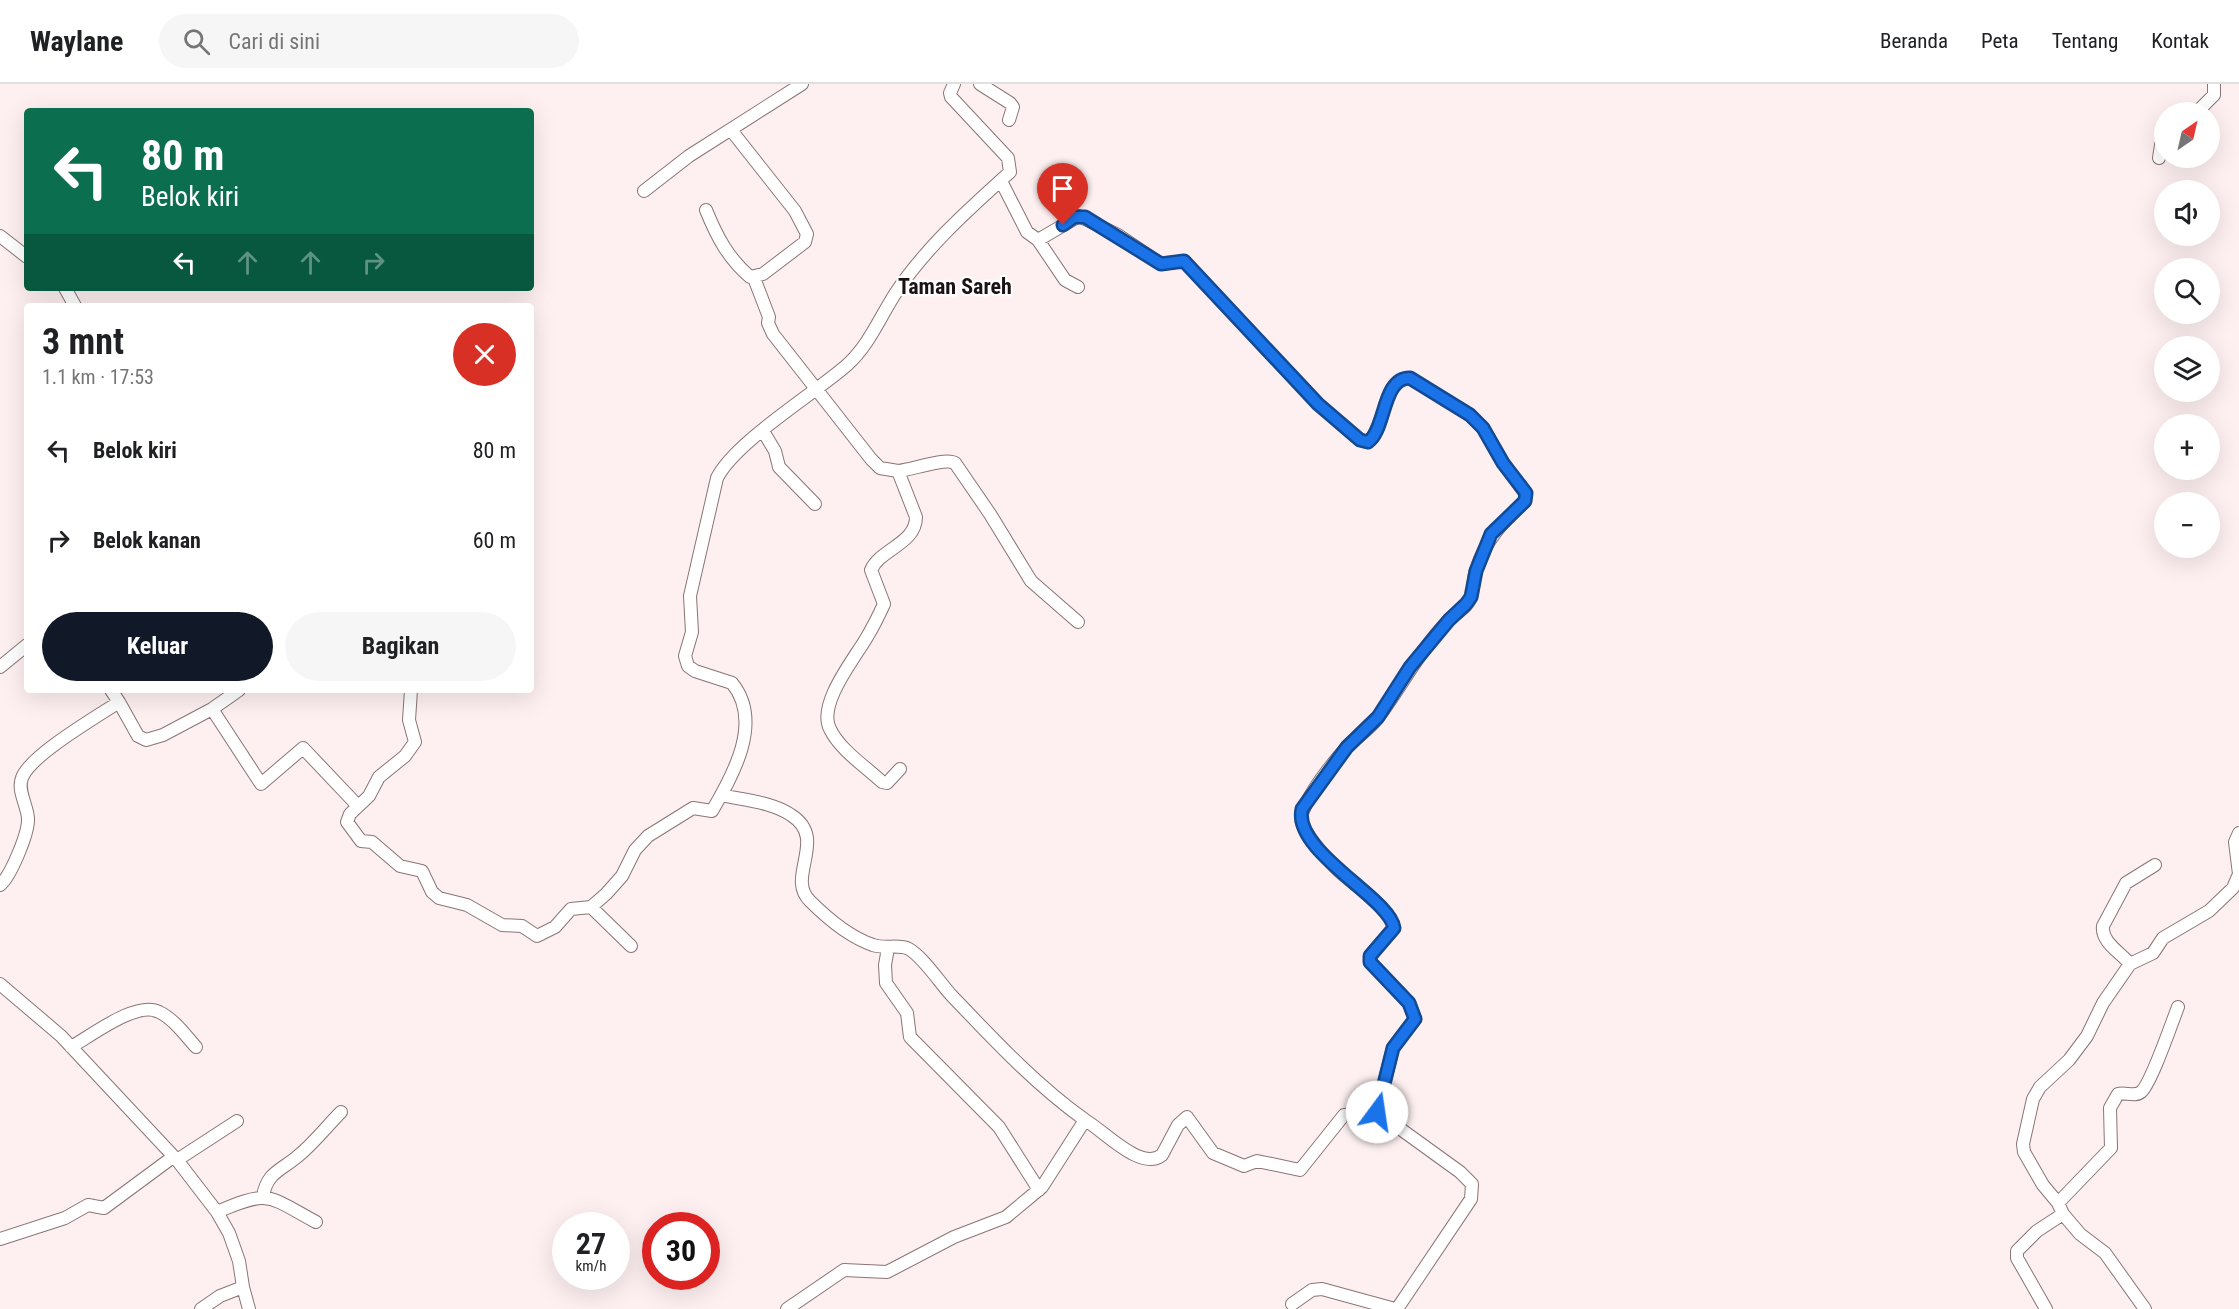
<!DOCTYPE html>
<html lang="id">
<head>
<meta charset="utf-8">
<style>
	:root { --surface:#fff; --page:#f6f6f6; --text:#202124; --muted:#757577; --line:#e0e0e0; --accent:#111827 }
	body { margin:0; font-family:"Roboto Condensed",sans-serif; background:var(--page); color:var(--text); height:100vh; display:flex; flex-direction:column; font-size:22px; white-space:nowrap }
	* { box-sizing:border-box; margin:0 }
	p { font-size:20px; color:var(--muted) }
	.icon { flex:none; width:33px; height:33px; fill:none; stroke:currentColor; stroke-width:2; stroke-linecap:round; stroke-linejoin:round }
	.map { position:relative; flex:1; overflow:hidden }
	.details { position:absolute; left:24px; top:219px; width:510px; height:390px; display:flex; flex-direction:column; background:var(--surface); border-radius:6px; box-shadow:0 6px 24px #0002 }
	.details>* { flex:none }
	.top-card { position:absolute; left:24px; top:24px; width:510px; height:183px; border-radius:6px; box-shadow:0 6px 24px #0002; background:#0b6e4f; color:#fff; overflow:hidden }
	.needle { width:39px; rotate:34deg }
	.tools { position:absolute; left:2154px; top:18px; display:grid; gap:12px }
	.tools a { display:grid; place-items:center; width:66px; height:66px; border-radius:50%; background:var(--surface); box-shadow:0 6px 24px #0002; font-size:30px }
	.speed { position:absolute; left:552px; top:1128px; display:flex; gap:12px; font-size:30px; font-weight:700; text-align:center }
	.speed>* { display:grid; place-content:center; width:78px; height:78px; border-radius:50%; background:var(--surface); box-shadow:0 6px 24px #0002; line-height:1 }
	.speed small { font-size:15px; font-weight:400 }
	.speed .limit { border:9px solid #d22; background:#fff; color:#111 }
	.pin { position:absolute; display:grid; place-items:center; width:51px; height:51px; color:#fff; margin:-62px -26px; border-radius:50% 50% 50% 0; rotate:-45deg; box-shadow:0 0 6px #0007 }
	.pin .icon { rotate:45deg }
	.me { position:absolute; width:66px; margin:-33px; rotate:14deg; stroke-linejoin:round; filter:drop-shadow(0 0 4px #0008) }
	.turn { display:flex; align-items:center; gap:21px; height:126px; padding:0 18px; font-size:27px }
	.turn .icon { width:78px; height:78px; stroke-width:2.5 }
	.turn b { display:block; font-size:42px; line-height:51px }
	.lanes { display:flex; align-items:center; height:57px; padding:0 18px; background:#0003; justify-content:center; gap:30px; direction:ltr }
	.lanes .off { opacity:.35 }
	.round { display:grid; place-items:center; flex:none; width:63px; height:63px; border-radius:32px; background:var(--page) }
	.head { display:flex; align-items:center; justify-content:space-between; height:102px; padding:0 18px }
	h1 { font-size:36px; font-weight:700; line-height:45px }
	.primary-button { display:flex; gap:12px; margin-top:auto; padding:12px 18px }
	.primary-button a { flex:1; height:69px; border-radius:36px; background:var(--accent); color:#fff; font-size:24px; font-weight:700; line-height:69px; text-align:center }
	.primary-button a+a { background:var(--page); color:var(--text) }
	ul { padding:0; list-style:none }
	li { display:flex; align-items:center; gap:18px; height:90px; padding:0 18px }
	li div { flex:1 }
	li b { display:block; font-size:22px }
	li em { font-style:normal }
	header { display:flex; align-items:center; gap:36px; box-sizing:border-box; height:84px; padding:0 30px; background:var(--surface); border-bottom:2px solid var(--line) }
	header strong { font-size:28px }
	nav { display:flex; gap:33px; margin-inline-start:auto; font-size:21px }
	.search { width:420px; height:54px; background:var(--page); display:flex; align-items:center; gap:15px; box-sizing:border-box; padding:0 21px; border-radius:33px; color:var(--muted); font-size:22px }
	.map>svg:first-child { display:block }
</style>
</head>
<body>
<header>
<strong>Waylane</strong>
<div class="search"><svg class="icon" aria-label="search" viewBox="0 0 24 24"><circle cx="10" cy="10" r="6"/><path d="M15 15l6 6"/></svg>Cari di sini</div>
<nav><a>Beranda</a><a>Peta</a><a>Tentang</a><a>Kontak</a></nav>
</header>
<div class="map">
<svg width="2239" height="1225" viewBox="0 0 2239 1225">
	<rect width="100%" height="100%" fill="#fef0f0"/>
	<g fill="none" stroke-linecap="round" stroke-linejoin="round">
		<g stroke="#897575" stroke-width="14">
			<path id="minor" d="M 980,0 L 1010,19 L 1013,23 L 1009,36
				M 2197,28 L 2214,11 L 2214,0
				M 2159,74 L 2161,61 L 2164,55
				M 1001,97 L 1027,148 L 1038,156 L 1079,132 L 1118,151 L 1161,180 L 1184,177 L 1318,320 L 1360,356 L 1368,358 C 1386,346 1382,294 1410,294 L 1470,331 L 1483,344 L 1503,379 L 1525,409 L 1525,417 C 1503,438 1485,456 1476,486 C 1473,495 1474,505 1471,513 C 1468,523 1456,529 1449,536 C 1420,565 1402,602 1377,635 C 1368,646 1357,653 1347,663 C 1336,675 1296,723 1302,739 C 1309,756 1325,773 1338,786 C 1351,799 1392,825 1394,844 L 1370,872 L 1370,878 L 1409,919 L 1415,935 L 1393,964 L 1377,1028 L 1460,1088 L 1472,1100 L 1471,1115 L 1397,1225
				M 644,107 L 689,72 L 802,0
				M 706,126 C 717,153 728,174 750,193 L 763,190 L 805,158 L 807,150 L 795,127 L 731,46
				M 0,152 L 27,173
				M 1038,156 L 1065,196 L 1078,203
				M 754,194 L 769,233 L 768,239 L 773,250 L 871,375 L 880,384 L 898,387 L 916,433 C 916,460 880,465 871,486 L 884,520 C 879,531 873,543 867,553 C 855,574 817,620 830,645 C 840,666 865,682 882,698 L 887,699 L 900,685
				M 65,204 L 75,222
				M 763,347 L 775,367 L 779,383 L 815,420
				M 898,387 C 912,386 945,373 955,379 L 990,430 L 1031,497 L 1078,538
				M 0,583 L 27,561
				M 111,606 L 119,618
				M 411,606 L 409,636 L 415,658 L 405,672 L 379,693 L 369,712 L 350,730 L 347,738 L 361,757 L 372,758 L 400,782 L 422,787 L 432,808 L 439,814 L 467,821 L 502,841 L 522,842 L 537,852 L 555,843 L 571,825 L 591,823 L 606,810 L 622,792 L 635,766 L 648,752 L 693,724 L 712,727 C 734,690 763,637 732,599 L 695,587 L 688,582 L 685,572 L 692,548 L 690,512 L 717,394 C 735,358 814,310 847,281 C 869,261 879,235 895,210 C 925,164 969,125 1010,88 L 1008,74 L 951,13 L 950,9 L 954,0
				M 212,625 L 239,606
				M 721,711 C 743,716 772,718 791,731 C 829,755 785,793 810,817 C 828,835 849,853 873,861 C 884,865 900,860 909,865 C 923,873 940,899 952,912 C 994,956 1036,1001 1085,1036
				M 0,801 C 11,792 29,748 28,734 C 27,721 17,706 22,694 C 29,672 98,632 119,618 L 138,652 L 146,656 L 163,651 L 212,625 L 261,700 L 303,664 L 358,722
				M 591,823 L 631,862
				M 888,864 L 885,881 L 886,899 L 907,929 L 910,953 L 999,1043 L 1039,1106
				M 2130,880 L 2153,869 L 2163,854 L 2209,827 L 2233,804 L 2239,790 L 2235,758 L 2239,749
				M 0,900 L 61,952 L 177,1076 L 217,1128 L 229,1149 L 239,1177 L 243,1203 L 220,1212 L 201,1225
				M 71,963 C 91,952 137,916 159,928 C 174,935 185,951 196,963
				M 177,1076 L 237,1037
				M 263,1112 C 267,1088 282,1086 298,1072 C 314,1059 327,1042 341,1028
				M 2058,1119 L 2111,1064 L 2110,1024 L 2118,1010 C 2125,1008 2135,1013 2141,1008 C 2151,1000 2172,938 2178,923
				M 217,1128 C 270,1105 268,1112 316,1138
				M 0,1155 L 65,1134 L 88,1121 L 104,1124 L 173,1073
				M 243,1203 L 249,1225
				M 1292,1220 L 1312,1206 L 1322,1205 L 1395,1225
				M 787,1225 L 844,1186 L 887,1188 L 954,1153 L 1006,1133 L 1042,1103 L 1085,1036 C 1103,1046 1141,1088 1162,1071 L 1178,1041 L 1187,1033 L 1213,1069 L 1244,1082 L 1257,1077 L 1300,1086 L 1344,1031 L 1377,1028
				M 2046,1225 L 2017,1174 L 2017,1167 L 2037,1147 L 2063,1130
				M 2145,1225 L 2105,1169 L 2080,1150 L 2063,1130 L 2058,1119 L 2043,1101 L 2024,1068 L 2023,1060 L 2033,1015 L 2040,1003 L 2069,976 L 2087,952 L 2103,919 L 2130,880 C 2120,868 2101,858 2103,842 L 2126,799 L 2155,781"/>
		</g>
		<use href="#minor" stroke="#fff" stroke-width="12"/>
	</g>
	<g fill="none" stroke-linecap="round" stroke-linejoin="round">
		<g stroke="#114b97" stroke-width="15">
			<path id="route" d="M 1063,141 L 1074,133 L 1085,133 L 1161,180 L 1184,177 L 1318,320 L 1360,356 L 1368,358 C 1386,346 1382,293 1410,294 L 1470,331 L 1483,344 L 1503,379 L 1526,409 L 1525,417 L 1491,450 L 1476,487 L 1471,513 L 1466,520 L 1449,536 L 1410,583 L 1378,633 L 1347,663 L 1302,725 C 1292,767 1390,814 1394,844 L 1370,872 L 1370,878 L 1409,919 L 1415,935 L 1393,964 L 1377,1028"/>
		</g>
		<use href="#route" stroke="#1a73e8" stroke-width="10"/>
	</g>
	<g text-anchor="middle" stroke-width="4.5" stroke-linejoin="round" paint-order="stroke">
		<g font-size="22" font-weight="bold" fill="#1b1313" stroke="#fff">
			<text x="955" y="210">Taman Sareh</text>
		</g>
	</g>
</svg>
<div class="tools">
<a><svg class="needle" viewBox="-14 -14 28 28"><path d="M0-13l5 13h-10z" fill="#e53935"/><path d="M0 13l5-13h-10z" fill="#757577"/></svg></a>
<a><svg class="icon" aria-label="sound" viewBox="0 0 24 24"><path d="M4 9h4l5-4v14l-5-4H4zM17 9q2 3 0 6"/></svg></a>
<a><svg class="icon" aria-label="search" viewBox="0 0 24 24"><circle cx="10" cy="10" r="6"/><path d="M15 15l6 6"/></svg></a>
<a><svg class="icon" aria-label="layers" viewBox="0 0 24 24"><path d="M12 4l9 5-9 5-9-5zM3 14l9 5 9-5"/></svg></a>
<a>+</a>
<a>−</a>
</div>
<div class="speed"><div>27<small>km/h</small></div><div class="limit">30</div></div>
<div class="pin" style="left:1063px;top:141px;background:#d93025"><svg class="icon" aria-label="arrive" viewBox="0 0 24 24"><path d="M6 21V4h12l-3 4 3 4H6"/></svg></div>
<svg class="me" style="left:1377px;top:1028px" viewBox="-20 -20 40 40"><circle r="19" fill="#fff"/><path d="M0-13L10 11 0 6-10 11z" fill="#1a73e8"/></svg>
<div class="top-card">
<div class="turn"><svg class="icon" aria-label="left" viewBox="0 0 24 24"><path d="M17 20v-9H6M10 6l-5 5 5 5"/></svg><div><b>80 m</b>Belok kiri</div></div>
<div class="lanes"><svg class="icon" aria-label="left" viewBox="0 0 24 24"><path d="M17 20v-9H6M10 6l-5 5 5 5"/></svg><svg class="icon off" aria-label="ahead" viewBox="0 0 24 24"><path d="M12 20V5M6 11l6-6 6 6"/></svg><svg class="icon off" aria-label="ahead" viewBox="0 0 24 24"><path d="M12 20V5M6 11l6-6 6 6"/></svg><svg class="icon off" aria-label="right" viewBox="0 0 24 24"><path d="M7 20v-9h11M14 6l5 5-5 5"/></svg></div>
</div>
<section class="details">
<div class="head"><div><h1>3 mnt</h1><p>1.1 km · 17:53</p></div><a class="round" style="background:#d93025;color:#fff"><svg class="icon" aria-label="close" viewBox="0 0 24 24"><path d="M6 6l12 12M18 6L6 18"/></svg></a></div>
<ul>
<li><svg class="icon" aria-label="left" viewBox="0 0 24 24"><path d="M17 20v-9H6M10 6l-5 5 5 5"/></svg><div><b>Belok kiri</b></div><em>80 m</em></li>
<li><svg class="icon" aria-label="right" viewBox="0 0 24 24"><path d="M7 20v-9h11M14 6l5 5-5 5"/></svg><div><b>Belok kanan</b></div><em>60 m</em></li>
</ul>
<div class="primary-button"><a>Keluar</a><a>Bagikan</a></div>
</section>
</div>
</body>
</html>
